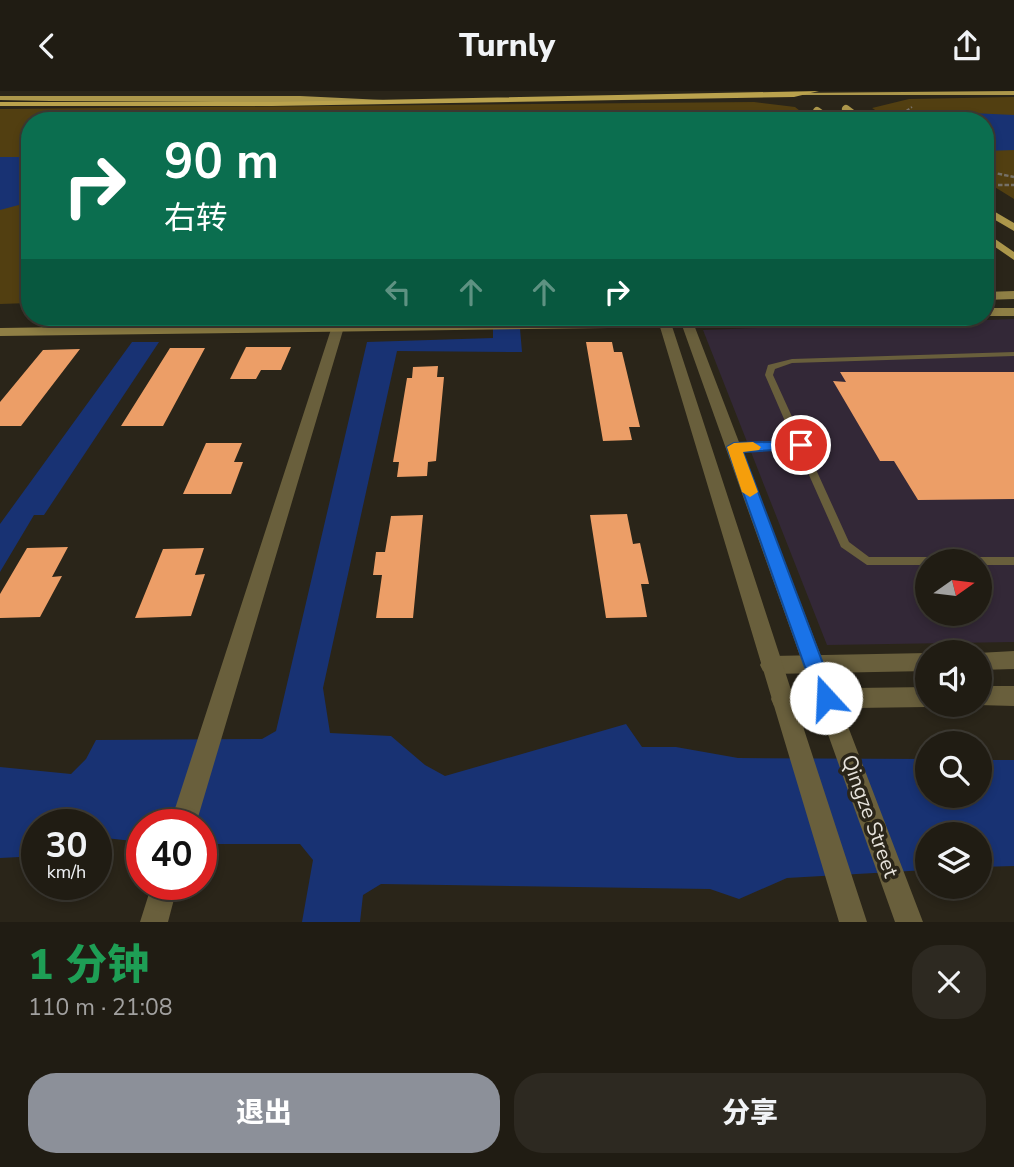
<!DOCTYPE html>
<html lang="zh">
<head>
<meta charset="utf-8">
<style>
	:root { --surface:#201c13; --page:#2d2921; --text:#f1f3f6; --muted:#a2a1a0; --line:#3d3a33; --accent:#8c9099 }
	body { margin:0; font-family:"Nunito Sans","Noto Sans SC",sans-serif; background:var(--page); color:var(--text); height:100vh; display:flex; flex-direction:column; font-size:26px; white-space:nowrap }
	* { box-sizing:border-box; margin:0 }
	p { font-size:23px; color:var(--muted) }
	.icon { flex:none; width:38px; height:38px; fill:none; stroke:currentColor; stroke-width:2; stroke-linecap:round; stroke-linejoin:round }
	.map { position:relative; height:831px; overflow:hidden }
	.side { display:flex; flex-direction:column; background:var(--surface); flex:1 }
	.side>* { flex:none }
	.top-card { position:absolute; left:21px; top:21px; width:973px; height:214px; border-radius:28px; box-shadow:0 4px 10px #0003,0 0 0 2px var(--line); background:#0b6e4f; color:#fff; overflow:hidden }
	.needle { width:46px; rotate:76deg }
	.controls { position:absolute; left:915px; top:458px; display:grid; gap:14px }
	.controls a { display:grid; place-items:center; width:77px; height:77px; border-radius:50%; background:var(--surface); box-shadow:0 4px 10px #0003,0 0 0 2px var(--line); font-size:35px }
	.speed { position:absolute; left:21px; top:718px; display:flex; gap:14px; font-size:35px; font-weight:700; text-align:center }
	.speed>* { display:grid; place-content:center; width:91px; height:91px; border-radius:50%; background:var(--surface); box-shadow:0 4px 10px #0003,0 0 0 2px var(--line); line-height:1 }
	.speed small { font-size:18px; font-weight:400 }
	.speed .limit { border:10px solid #d22; background:#fff; color:#111 }
	.pin { position:absolute; display:grid; place-items:center; width:60px; height:60px; color:#fff; margin:-30px; border:4px solid #fff; border-radius:50%; box-shadow:0 2px 7px #0007 }
	.me { position:absolute; width:77px; margin:-38px; rotate:340deg; stroke-linejoin:round; filter:drop-shadow(0 0 5px #0008) }
	.turn { display:flex; align-items:center; gap:24px; height:147px; padding:0 28px; font-size:32px }
	.turn .icon { width:91px; height:91px; stroke-width:2.5 }
	.turn b { display:block; font-size:49px; line-height:60px }
	.lanes { display:flex; align-items:center; height:66px; padding:0 28px; background:#0003; justify-content:center; gap:35px; direction:ltr }
	.lanes .off { opacity:.35 }
	.round { display:grid; place-items:center; flex:none; width:74px; height:74px; border-radius:28px; background:var(--page) }
	.overview { display:flex; align-items:center; justify-content:space-between; height:119px; padding:0 28px }
	h1 { font-size:42px; font-weight:800; line-height:52px; color:#1e9e55 }
	.cta { display:flex; gap:14px; margin-top:auto; padding:14px 28px }
	.cta a { flex:1; height:80px; border-radius:28px; background:var(--accent); color:#fff; font-size:28px; font-weight:800; line-height:80px; text-align:center }
	.cta a+a { background:var(--page); color:var(--text) }
	header { display:flex; justify-content:space-between; align-items:center; height:91px; padding:0 28px; background:var(--surface); font-size:32px; font-weight:800 }
	.map>svg:first-child { display:block }
</style>
</head>
<body>
<header><svg class="icon" aria-label="back" viewBox="0 0 24 24"><path d="M15 5l-7 7 7 7"/></svg>Turnly<svg class="icon" aria-label="share" viewBox="0 0 24 24"><path d="M12 15V3M7 8l5-5 5 5M5 13v7h14v-7"/></svg></header>
<div class="map">
<svg width="1014" height="831" viewBox="0 0 1014 831">
	<rect width="100%" height="100%" fill="#2a2519"/>
	<path fill="#332837" fill-rule="evenodd" d="M 1014,228 L 1014,551 L 827,554 L 703,239 ZM 928,471 L 980,471 L 980,523 L 928,523 Z"/>
	<path fill="#523f11" d="M 1014,6 L 1014,108 L 985,90 L 985,30 L 892,30 L 872,17 L 909,8 Z
		M 754,11 L 795,16 L 813,30 L 30,30 L 30,212 L 0,213 L 0,18 Z"/>
	<path fill="#183273" d="M 971,22 L 1014,24 L 1014,59 L 985,60 L 985,30 L 877,30 L 929,29 Z
		M 0,66 L 30,66 L 30,111 L 0,119 Z
		M 493,226 L 519,226 L 522,261 L 397,260 L 323,597 L 330,642 L 391,645 L 425,674 L 445,685 L 626,633 L 642,656 L 676,656 L 738,667 L 927,668 L 928,705 L 980,705 L 980,669 L 1014,669 L 1014,775 L 980,776 L 980,744 L 928,744 L 927,779 L 787,787 L 739,808 L 710,798 L 381,793 L 363,804 L 360,831 L 302,831 L 313,769 L 300,753 L 201,753 L 201,733 L 142,733 L 142,751 L 96,746 L 96,733 L 37,733 L 37,754 L 20,766 L 0,767 L 0,676 L 71,683 L 86,668 L 96,649 L 262,648 L 276,640 L 367,251 L 493,247 Z
		M 132,251 L 159,251 L 44,424 L 34,424 L 0,481 L 0,433 Z"/>
	<path fill="#ec9e67" d="M 586,251 L 612,251 L 614,261 L 622,261 L 640,336 L 629,336 L 632,349 L 603,350 Z
		M 246,256 L 291,256 L 281,279 L 261,279 L 256,288 L 230,288 Z
		M 170,257 L 205,257 L 163,335 L 121,335 Z
		M 80,258 L 21,335 L 0,335 L 0,311 L 43,259 Z
		M 438,275 L 437,286 L 444,286 L 436,370 L 428,371 L 427,385 L 397,386 L 399,371 L 393,371 L 407,287 L 412,287 L 413,276 Z
		M 840,281 L 1014,281 L 1014,408 L 918,409 L 894,370 L 880,370 L 833,290 L 846,291 Z
		M 206,352 L 242,352 L 234,371 L 243,371 L 231,403 L 183,403 Z
		M 627,423 L 633,453 L 640,452 L 649,493 L 641,493 L 647,526 L 606,527 L 590,424 Z
		M 423,424 L 413,527 L 376,527 L 382,484 L 373,484 L 376,461 L 385,461 L 391,425 Z
		M 68,456 L 52,486 L 62,485 L 40,526 L 0,527 L 0,503 L 27,457 Z
		M 204,457 L 195,484 L 205,483 L 191,525 L 135,527 L 163,458 Z"/>
	<g fill="none" stroke-linecap="round" stroke-linejoin="round">
		<path stroke="#767167" stroke-width="2" stroke-dasharray="3.5 2" stroke-linecap="butt" d="M 701,22 L 790,30
			M 875,28 L 900,24 L 912,16"/>
		<path stroke="#767167" stroke-width="2.5" stroke-dasharray="4.5 2" stroke-linecap="butt" d="M 985,80 L 1014,86
			M 985,94 L 1014,94"/>
		<path fill="#695f3c" fill-rule="evenodd" d="M 1014,261 L 1014,265 L 792,272 L 775,278 L 773,284 L 849,451 L 869,466 L 1014,466 L 1014,474 L 980,474 L 980,471 L 928,471 L 928,474 L 867,474 L 841,456 L 797,357 L 734,359 L 729,356 L 734,353 L 794,351 L 765,284 L 768,274 L 792,268 Z"/>
		<path fill="#695f3c" fill-rule="evenodd" d="M 335,226 L 347,226 L 196,733 L 170,733 Z
			M 1014,560 L 1014,578 L 980,579 L 980,562 L 978,562 Z
			M 928,562 L 928,580 L 771,583 L 763,580 L 760,574 L 763,568 L 771,565 Z
			M 980,595 L 1014,595 L 1014,615 L 978,614 Z
			M 928,596 L 928,614 L 932,614 L 928,616 L 782,618 L 774,615 L 771,608 L 774,601 L 782,598 Z
			M 152,793 L 178,793 L 168,831 L 140,831 Z"/>
		<path fill="#695f3c" fill-rule="evenodd" d="M 657,226 L 669,226 L 867,831 L 839,831 Z
			M 679,226 L 691,226 L 923,831 L 895,831 Z"/>
		<path fill="#8f7f45" fill-rule="evenodd" d="M 1014,200 L 1014,208 L 985,209 L 985,201 Z
			M 985,217 L 1014,217 L 1014,225 L 985,225 Z
			M 750,226 L 849,226 L 843,230 L 688,236 L 0,245 L 0,237 Z"/>
		<path fill="#ac974b" fill-rule="evenodd" d="M 1014,0 L 1014,4 L 790,4 L 794,2 Z
			M 0,5 L 300,5 L 404,10 L 400,12 L 50,10 L 0,9 Z
			M 985,115 L 1014,132 L 1014,140 L 985,123 Z
			M 985,141 L 1014,161 L 1014,169 L 985,149 Z"/>
		<path fill="#baa24d" fill-rule="evenodd" d="M 819,0 L 794,6 L 272,15 L 0,15 L 0,11 L 272,11 Z"/>
		<path stroke="#767167" stroke-width="2" stroke-dasharray="3.5 2" stroke-linecap="butt" d="M 876,24 L 886,30"/>
		<path stroke="#ac974b" stroke-width="8" d="M 846,18 L 862,30
			M 817,20 L 831,30"/>
	</g>
	<path fill="#1a73e8" stroke="#114b97" stroke-width="2" d="M 801,350 L 806,351 L 806,357 L 743,361 L 836,607 L 833,613 L 826,616 L 819,613 L 816,607 L 727,356 L 734,352 Z"/>
	<path fill="#f59e0b" d="M 753,351 L 761,356 L 759,359 L 743,361 L 758,401 L 750,406 L 742,401 L 727,356 L 734,352 Z"/>
	<g text-anchor="middle" stroke-width="7" stroke-linejoin="round" paint-order="stroke">
		<g font-size="21" fill="#e7e3dc" stroke="#2a2519">
			<text transform="translate(870 725) rotate(70)" y="7">Qingze Street</text>
		</g>
	</g>
</svg>
<div class="controls">
<a><svg class="needle" viewBox="-14 -14 28 28"><path d="M0-13l5 13h-10z" fill="#e53935"/><path d="M0 13l5-13h-10z" fill="#a2a1a0"/></svg></a>
<a><svg class="icon" aria-label="sound" viewBox="0 0 24 24"><path d="M4 9h4l5-4v14l-5-4H4zM17 9q2 3 0 6"/></svg></a>
<a><svg class="icon" aria-label="search" viewBox="0 0 24 24"><circle cx="10" cy="10" r="6"/><path d="M15 15l6 6"/></svg></a>
<a><svg class="icon" aria-label="layers" viewBox="0 0 24 24"><path d="M12 4l9 5-9 5-9-5zM3 14l9 5 9-5"/></svg></a>
</div>
<div class="speed"><div>30<small>km/h</small></div><div class="limit">40</div></div>
<div class="pin" style="left:801px;top:354px;background:#d93025"><svg class="icon" aria-label="arrive" viewBox="0 0 24 24"><path d="M6 21V4h12l-3 4 3 4H6"/></svg></div>
<svg class="me" style="left:826px;top:607px" viewBox="-20 -20 40 40"><circle r="19" fill="#fff"/><path d="M0-13L10 11 0 6-10 11z" fill="#1a73e8"/></svg>
<div class="top-card">
<div class="turn"><svg class="icon" aria-label="right" viewBox="0 0 24 24"><path d="M7 20v-9h11M14 6l5 5-5 5"/></svg><div><b>90 m</b>右转</div></div>
<div class="lanes"><svg class="icon off" aria-label="left" viewBox="0 0 24 24"><path d="M17 20v-9H6M10 6l-5 5 5 5"/></svg><svg class="icon off" aria-label="ahead" viewBox="0 0 24 24"><path d="M12 20V5M6 11l6-6 6 6"/></svg><svg class="icon off" aria-label="ahead" viewBox="0 0 24 24"><path d="M12 20V5M6 11l6-6 6 6"/></svg><svg class="icon" aria-label="right" viewBox="0 0 24 24"><path d="M7 20v-9h11M14 6l5 5-5 5"/></svg></div>
</div>
</div>
<section class="side">
<div class="overview"><div><h1>1 分钟</h1><p>110 m · 21:08</p></div><a class="round"><svg class="icon" aria-label="close" viewBox="0 0 24 24"><path d="M6 6l12 12M18 6L6 18"/></svg></a></div>
<div class="cta"><a>退出</a><a>分享</a></div>
</section>
</body>
</html>
